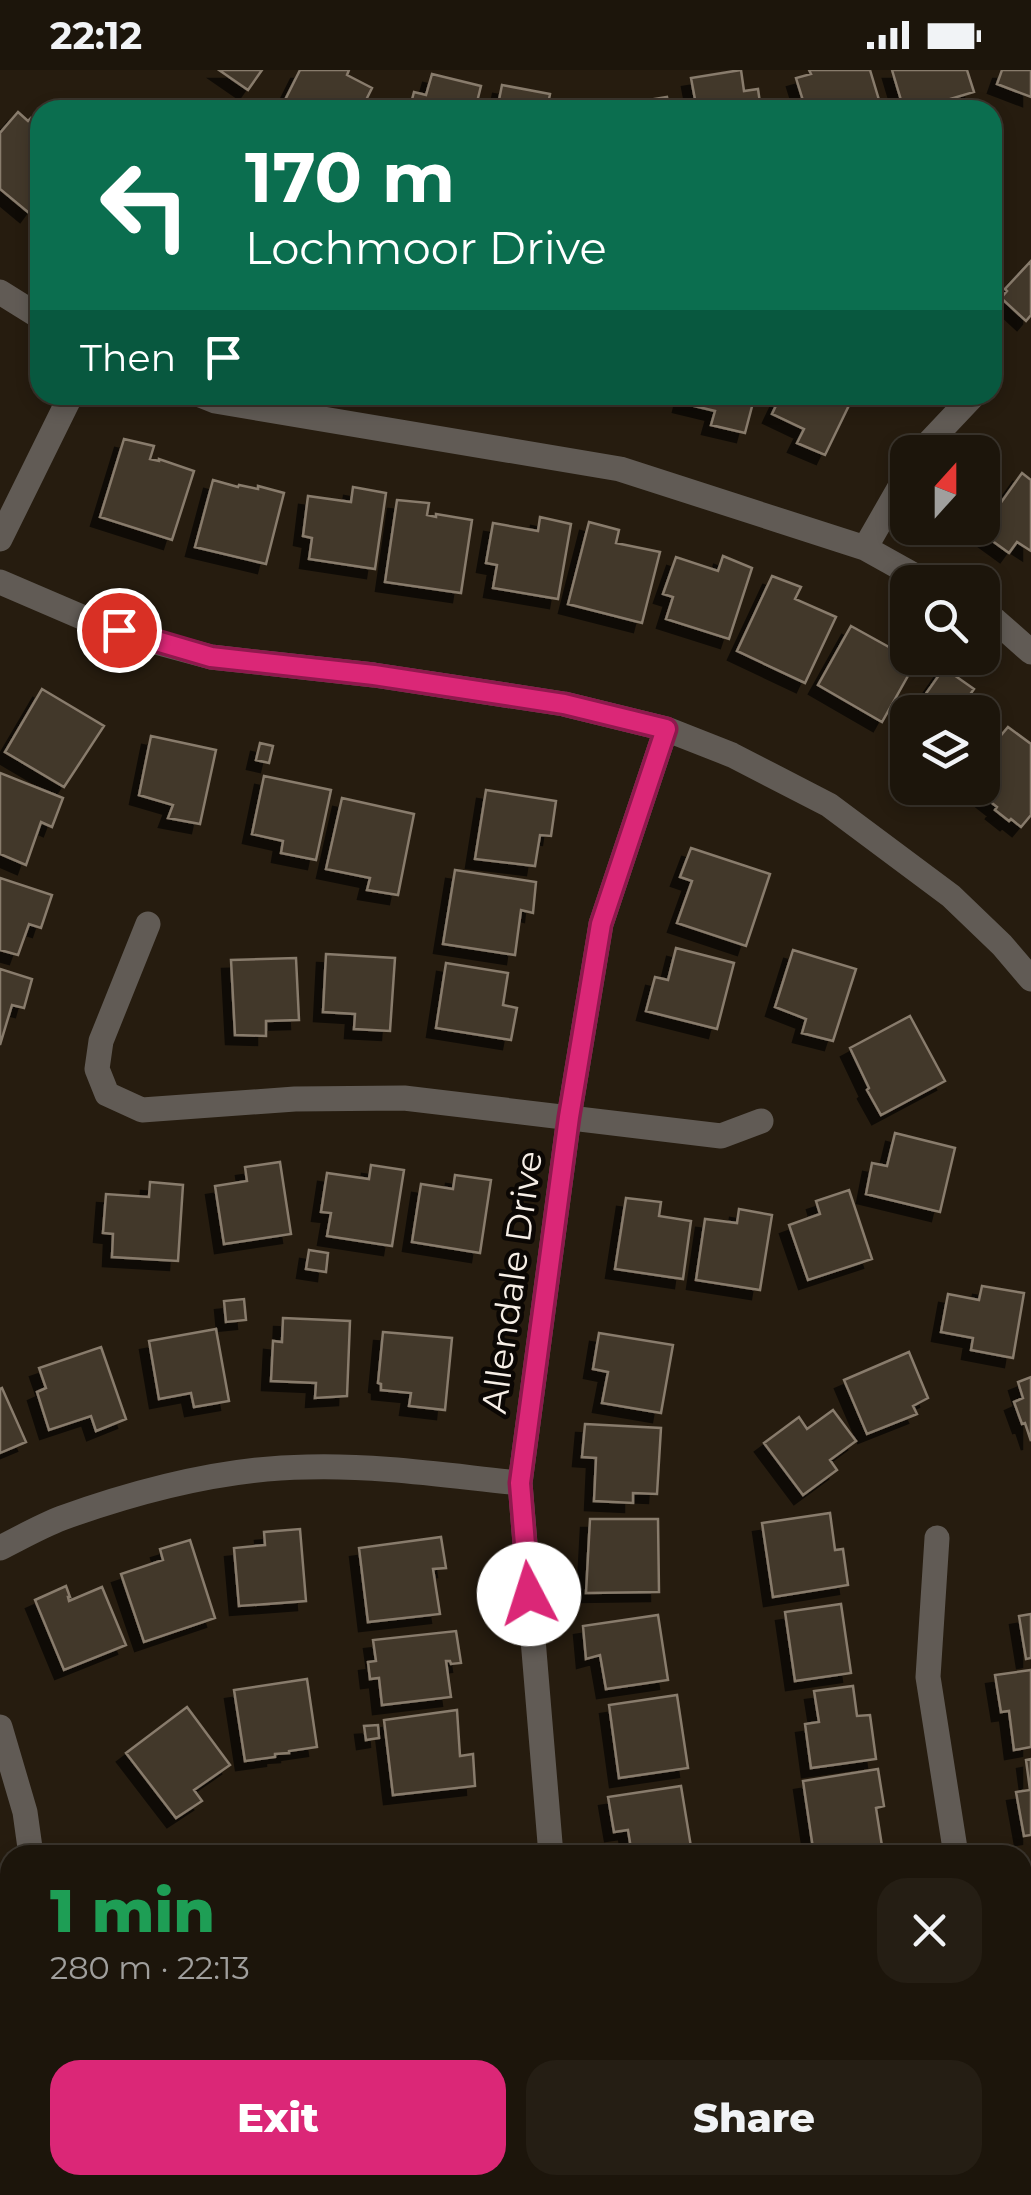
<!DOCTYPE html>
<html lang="en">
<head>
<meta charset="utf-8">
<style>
	:root { --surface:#1c150b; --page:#251e14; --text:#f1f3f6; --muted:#a09f9d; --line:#3a342c; --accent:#db2777 }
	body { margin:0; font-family:Montserrat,sans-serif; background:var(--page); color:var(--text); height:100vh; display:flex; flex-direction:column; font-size:38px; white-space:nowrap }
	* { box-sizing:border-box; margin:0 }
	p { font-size:32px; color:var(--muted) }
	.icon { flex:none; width:55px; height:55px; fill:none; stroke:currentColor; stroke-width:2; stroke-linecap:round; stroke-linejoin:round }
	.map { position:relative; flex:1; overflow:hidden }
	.details { position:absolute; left:0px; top:1775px; width:1032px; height:350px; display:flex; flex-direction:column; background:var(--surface); border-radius:30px 30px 0 0; box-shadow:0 5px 15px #0003,0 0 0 2px var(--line) }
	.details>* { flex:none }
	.banner { position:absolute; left:30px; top:30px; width:972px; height:305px; border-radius:30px; box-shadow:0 5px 15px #0003,0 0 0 2px var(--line); background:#0b6e4f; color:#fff; overflow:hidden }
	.needle { width:65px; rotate:21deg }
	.controls { position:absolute; left:890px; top:365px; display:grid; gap:20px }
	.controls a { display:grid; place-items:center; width:110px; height:110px; border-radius:20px; background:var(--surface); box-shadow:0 5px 15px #0003,0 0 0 2px var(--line); font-size:50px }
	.pin { position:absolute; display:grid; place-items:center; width:85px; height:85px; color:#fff; margin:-42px; border:5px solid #fff; border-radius:50%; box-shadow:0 2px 10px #0007 }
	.me { position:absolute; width:110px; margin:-55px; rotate:355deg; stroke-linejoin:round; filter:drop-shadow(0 0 8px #0008) }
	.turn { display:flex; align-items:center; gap:35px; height:210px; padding:0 50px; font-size:45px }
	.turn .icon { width:130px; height:130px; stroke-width:2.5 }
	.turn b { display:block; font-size:70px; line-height:85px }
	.then { display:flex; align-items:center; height:95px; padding:0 50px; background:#0003; gap:20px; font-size:38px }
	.round { display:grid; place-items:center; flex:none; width:105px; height:105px; border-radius:30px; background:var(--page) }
	.summary { display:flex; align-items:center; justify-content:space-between; height:170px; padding:0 50px }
	h1 { font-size:60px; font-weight:800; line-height:75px; color:#1e9e55 }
	.button { display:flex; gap:20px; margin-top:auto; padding:20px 50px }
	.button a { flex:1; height:115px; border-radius:30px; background:var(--accent); color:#fff; font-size:40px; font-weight:800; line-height:115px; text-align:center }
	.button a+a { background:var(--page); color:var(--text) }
	.status { display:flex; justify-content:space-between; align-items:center; height:70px; padding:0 50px; background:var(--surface); direction:ltr }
	.status svg { height:28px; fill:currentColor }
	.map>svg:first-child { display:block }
</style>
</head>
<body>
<div class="status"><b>22:12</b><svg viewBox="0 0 49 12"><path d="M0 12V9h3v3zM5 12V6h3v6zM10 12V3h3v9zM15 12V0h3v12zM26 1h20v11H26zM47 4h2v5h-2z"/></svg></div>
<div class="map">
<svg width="1031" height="2125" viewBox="0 0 1031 2125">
	<defs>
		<filter id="shadow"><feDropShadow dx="-9" dy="9" stdDeviation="0" flood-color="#0009"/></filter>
	</defs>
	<rect width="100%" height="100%" fill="#261c0f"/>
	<path fill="#43372a" stroke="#887b6c" stroke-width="2.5" filter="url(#shadow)" d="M 219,0 L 262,0 L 248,20 Z
		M 300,0 L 349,0 L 347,5 L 372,18 L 361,40 L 280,40 Z
		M 741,0 L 744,21 L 758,19 L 760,33 L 770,32 L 771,40 L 697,40 L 691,8 Z
		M 809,0 L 870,0 L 882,40 L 806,40 L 796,8 L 811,4 Z
		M 892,0 L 967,0 L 974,22 L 913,40 L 904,40 Z
		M 1002,0 L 1031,0 L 1031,27 L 997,14 Z
		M 432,4 L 481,16 L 475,40 L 399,40 L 401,35 L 410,37 L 414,22 L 426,25 Z
		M 502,15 L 550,24 L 547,40 L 497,40 Z
		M 667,27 L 670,40 L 619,40 L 618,35 Z
		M 18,42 L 28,51 L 31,48 L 40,56 L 40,128 L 29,143 L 0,119 L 0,63 Z
		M 1031,191 L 1031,245 L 1026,251 L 1001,228 L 1007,221 L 1005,219 Z
		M 684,325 L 755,325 L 745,363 L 711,355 L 715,341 L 682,333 Z
		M 781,325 L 854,325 L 825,385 L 797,373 L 804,359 L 772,344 Z
		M 124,369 L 154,376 L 150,389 L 159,391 L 159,389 L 194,401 L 172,470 L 100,447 Z
		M 1022,403 L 1031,410 L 1031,481 L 1017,472 L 1009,483 L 980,462 Z
		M 213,410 L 238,417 L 239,415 L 258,419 L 258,416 L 284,423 L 266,494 L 195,477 Z
		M 353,417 L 386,423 L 375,499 L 309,489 L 312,468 L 303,466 L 308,426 L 351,432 Z
		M 397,430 L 429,433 L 427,445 L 436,447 L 436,444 L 472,450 L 461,523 L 385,512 Z
		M 540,447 L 571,454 L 558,529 L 493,518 L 497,495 L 486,493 L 493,453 L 538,461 Z
		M 589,452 L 619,460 L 616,473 L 660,482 L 642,553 L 568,534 Z
		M 723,486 L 752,498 L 729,569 L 666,549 L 673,527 L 663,524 L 676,487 L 718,501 Z
		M 772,506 L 801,517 L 795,529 L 836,547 L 805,613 L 737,581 Z
		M 851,556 L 889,577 L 891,573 L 908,583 L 908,588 L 918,588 L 882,652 L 818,615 Z
		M 944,598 L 974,619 L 966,630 L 982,642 L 913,642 Z
		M 42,619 L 104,656 L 64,717 L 5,682 Z
		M 1008,657 L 1031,674 L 1031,745 L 1021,757 L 1011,749 L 1009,751 L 995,740 L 997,737 L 973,718 L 982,718 L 982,688 Z
		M 151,666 L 216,680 L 200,754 L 168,748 L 173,735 L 139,725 Z
		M 260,673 L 273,676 L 269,693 L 256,690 Z
		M 0,703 L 63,728 L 52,757 L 41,752 L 26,795 L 0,784 Z
		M 264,706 L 331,720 L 316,790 L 281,783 L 283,771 L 252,764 Z
		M 486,720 L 556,731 L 551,766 L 540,765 L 535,796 L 475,789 Z
		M 342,728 L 414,744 L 398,825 L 367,820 L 370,808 L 326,799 Z
		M 691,778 L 770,804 L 746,876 L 677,853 L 692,811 L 680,807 Z
		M 455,800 L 536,812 L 533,843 L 521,840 L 515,885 L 443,874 Z
		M 0,808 L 52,825 L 41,858 L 29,854 L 18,885 L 0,880 Z
		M 676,878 L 734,893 L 717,959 L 646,941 L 655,907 L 668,910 Z
		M 793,880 L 856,899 L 833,971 L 802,963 L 806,949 L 775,937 Z
		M 326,884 L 395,888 L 390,961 L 354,959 L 355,944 L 323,942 Z
		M 296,888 L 299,950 L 266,951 L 266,966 L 235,965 L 231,890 Z
		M 446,893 L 508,903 L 503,935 L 517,938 L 511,970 L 436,958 Z
		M 0,899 L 32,909 L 24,938 L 12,935 L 0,975 Z
		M 910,946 L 945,1011 L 881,1045 L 867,1020 L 869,1018 L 850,978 Z
		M 895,1063 L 955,1078 L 940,1142 L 866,1124 L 872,1093 L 887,1096 Z
		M 280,1092 L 291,1164 L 224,1174 L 215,1116 L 247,1111 L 245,1097 Z
		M 371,1095 L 404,1100 L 392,1176 L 327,1166 L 331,1143 L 321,1142 L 327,1103 L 369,1109 Z
		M 455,1105 L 491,1110 L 480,1183 L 412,1172 L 421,1114 L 453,1119 Z
		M 150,1112 L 183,1115 L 178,1191 L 112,1187 L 113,1164 L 103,1163 L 106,1124 L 149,1127 Z
		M 849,1120 L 872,1189 L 808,1210 L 789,1155 L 820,1144 L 816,1131 Z
		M 626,1128 L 661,1132 L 659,1146 L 691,1151 L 683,1209 L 615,1199 Z
		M 739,1139 L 772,1145 L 760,1220 L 696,1210 L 705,1149 L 737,1153 Z
		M 309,1180 L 328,1183 L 326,1202 L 306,1199 Z
		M 982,1216 L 1024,1223 L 1013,1288 L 971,1280 L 973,1268 L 941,1262 L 948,1224 L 979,1230 Z
		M 244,1229 L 246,1250 L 226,1252 L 224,1231 Z
		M 283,1248 L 350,1251 L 347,1326 L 315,1328 L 316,1313 L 271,1311 L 273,1271 L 282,1272 Z
		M 216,1259 L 229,1331 L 194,1337 L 191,1323 L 159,1329 L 149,1271 Z
		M 383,1262 L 452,1268 L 445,1340 L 409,1336 L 411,1323 L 381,1320 L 381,1314 L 378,1313 Z
		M 599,1263 L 673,1275 L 661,1343 L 602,1333 L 608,1302 L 593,1299 Z
		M 101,1277 L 126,1349 L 96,1361 L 91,1346 L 49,1360 L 37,1322 L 46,1318 L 39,1298 Z
		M 909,1282 L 928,1328 L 913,1336 L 917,1344 L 867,1364 L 844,1310 Z
		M 1031,1307 L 1031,1371 L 1025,1353 L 1022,1354 L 1014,1332 L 1023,1328 L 1018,1312 Z
		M 2,1318 L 26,1372 L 0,1383 L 0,1319 Z
		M 833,1340 L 856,1371 L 830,1390 L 837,1400 L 803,1425 L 764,1373 L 799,1347 L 807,1359 Z
		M 585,1354 L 661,1358 L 657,1424 L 633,1423 L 633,1433 L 594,1431 L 596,1388 L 582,1387 Z
		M 830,1443 L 835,1480 L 843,1479 L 848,1515 L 773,1527 L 762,1453 Z
		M 590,1449 L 658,1449 L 659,1522 L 586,1523 Z
		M 300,1459 L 306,1531 L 239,1536 L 234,1478 L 265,1475 L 264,1462 Z
		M 441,1467 L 446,1498 L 433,1499 L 440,1544 L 368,1552 L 359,1478 Z
		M 190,1470 L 215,1548 L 144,1572 L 121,1504 L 163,1490 L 160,1479 Z
		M 66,1516 L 70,1527 L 68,1527 L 69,1531 L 102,1517 L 126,1575 L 64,1600 L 35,1530 Z
		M 841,1534 L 851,1603 L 795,1611 L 785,1542 Z
		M 1031,1544 L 1031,1588 L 1026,1589 L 1019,1546 Z
		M 658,1545 L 668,1610 L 606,1619 L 600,1585 L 586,1589 L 583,1556 Z
		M 456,1561 L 461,1593 L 451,1594 L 450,1591 L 446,1591 L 451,1627 L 382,1635 L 379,1608 L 370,1609 L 368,1592 L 376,1591 L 373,1570 Z
		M 1031,1600 L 1031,1677 L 1014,1680 L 1009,1641 L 1001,1642 L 995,1605 Z
		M 307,1609 L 317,1677 L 289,1681 L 289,1683 L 275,1684 L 275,1687 L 245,1691 L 234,1620 Z
		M 853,1616 L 857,1646 L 870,1645 L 876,1689 L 811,1698 L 805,1654 L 819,1652 L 814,1621 Z
		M 677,1625 L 688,1698 L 619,1708 L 609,1635 Z
		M 187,1637 L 230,1695 L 194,1720 L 202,1731 L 176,1748 L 126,1683 Z
		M 457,1640 L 460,1686 L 473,1684 L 475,1716 L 393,1725 L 384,1650 Z
		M 378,1655 L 379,1668 L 366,1670 L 364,1656 Z
		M 1031,1689 L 1031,1765 L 1024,1766 L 1016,1722 L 1030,1720 L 1026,1690 Z
		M 878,1699 L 884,1736 L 876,1738 L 882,1776 L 814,1785 L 803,1711 Z
		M 681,1716 L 692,1783 L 632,1785 L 628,1760 L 614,1762 L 608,1727 Z
		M 232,1776 L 234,1785 L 157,1785 Z
		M 140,2115 L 216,2115 L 218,2121 L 201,2125 L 143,2125 Z
		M 237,2115 L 274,2115 L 275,2125 L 239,2125 Z
		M 369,2115 L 401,2115 L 402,2120 L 370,2125 Z
		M 422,2115 L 542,2115 L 543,2121 L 519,2125 L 465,2125 L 465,2123 L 424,2125 Z
		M 680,2115 L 740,2115 L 741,2125 L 682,2125 Z
		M 879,2115 L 937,2115 L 938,2122 L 931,2123 L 931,2125 L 881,2125 Z"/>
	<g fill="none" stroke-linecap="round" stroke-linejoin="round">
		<path stroke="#615b55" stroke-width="25" d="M 0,222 L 40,247
			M 200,325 L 215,331 L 620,399 L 865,478 L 926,512
			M 920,382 L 971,328
			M 0,469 L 71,325
			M 865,478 L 908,403
			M 0,512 L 91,551 L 148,570 L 211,587 L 374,605 L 564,634 L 666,659 L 732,685 L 829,735 L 951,826 L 1002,875 L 1031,909
			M 982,544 L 996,551 L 1031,582
			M 148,854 L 101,971 L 97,999 L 107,1024 L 142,1040 L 295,1029 L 404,1028 L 721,1066 L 761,1051
			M 937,1468 L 928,1607 L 956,1785
			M 0,1478 C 20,1468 41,1456 62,1448 C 140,1420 223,1398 307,1397 C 378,1395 450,1406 520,1413
			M 0,1657 L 25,1742 L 31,1785
			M 551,1785 L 520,1413 L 569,1047 L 601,854 L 666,659
			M 1022,2022 L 1031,2020
			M 603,2115 L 605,2125
			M 1007,2115 L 1009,2125
			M 7,2125 L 10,2099"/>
	</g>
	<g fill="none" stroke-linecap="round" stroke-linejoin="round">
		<g stroke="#8e194d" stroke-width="25">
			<path id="route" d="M 119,560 L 211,587 L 374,605 L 564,634 L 666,659 L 601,854 L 569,1047 L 520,1413 L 529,1524"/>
		</g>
		<use href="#route" stroke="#db2777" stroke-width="18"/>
	</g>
	<g text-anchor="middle" stroke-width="9" stroke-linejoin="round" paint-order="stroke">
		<g font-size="35" fill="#f6eee6" stroke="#0b0704">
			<text transform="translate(512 1212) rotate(-82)" y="12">Allendale Drive</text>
		</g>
	</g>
</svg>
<div class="controls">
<a><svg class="needle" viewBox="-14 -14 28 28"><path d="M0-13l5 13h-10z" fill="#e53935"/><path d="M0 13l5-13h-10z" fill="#a09f9d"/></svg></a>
<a><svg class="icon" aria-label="search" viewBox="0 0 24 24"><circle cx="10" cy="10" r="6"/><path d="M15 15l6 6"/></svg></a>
<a><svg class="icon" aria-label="layers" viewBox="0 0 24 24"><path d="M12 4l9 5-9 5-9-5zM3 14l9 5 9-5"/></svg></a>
</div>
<div class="pin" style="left:119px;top:560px;background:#d93025"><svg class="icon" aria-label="arrive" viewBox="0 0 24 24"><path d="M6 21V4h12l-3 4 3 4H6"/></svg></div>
<svg class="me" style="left:529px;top:1524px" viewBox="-20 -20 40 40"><circle r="19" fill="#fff"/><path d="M0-13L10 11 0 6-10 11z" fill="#db2777"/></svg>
<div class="banner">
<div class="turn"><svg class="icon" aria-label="left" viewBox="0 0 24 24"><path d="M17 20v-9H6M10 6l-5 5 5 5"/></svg><div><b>170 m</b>Lochmoor Drive</div></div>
<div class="then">Then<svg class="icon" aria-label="arrive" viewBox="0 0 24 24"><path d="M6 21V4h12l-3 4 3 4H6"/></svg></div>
</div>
<section class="details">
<div class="summary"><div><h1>1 min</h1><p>280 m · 22:13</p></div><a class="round"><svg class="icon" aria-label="close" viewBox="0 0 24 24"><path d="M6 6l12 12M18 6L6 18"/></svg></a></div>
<div class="button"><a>Exit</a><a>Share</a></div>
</section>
</div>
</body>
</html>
